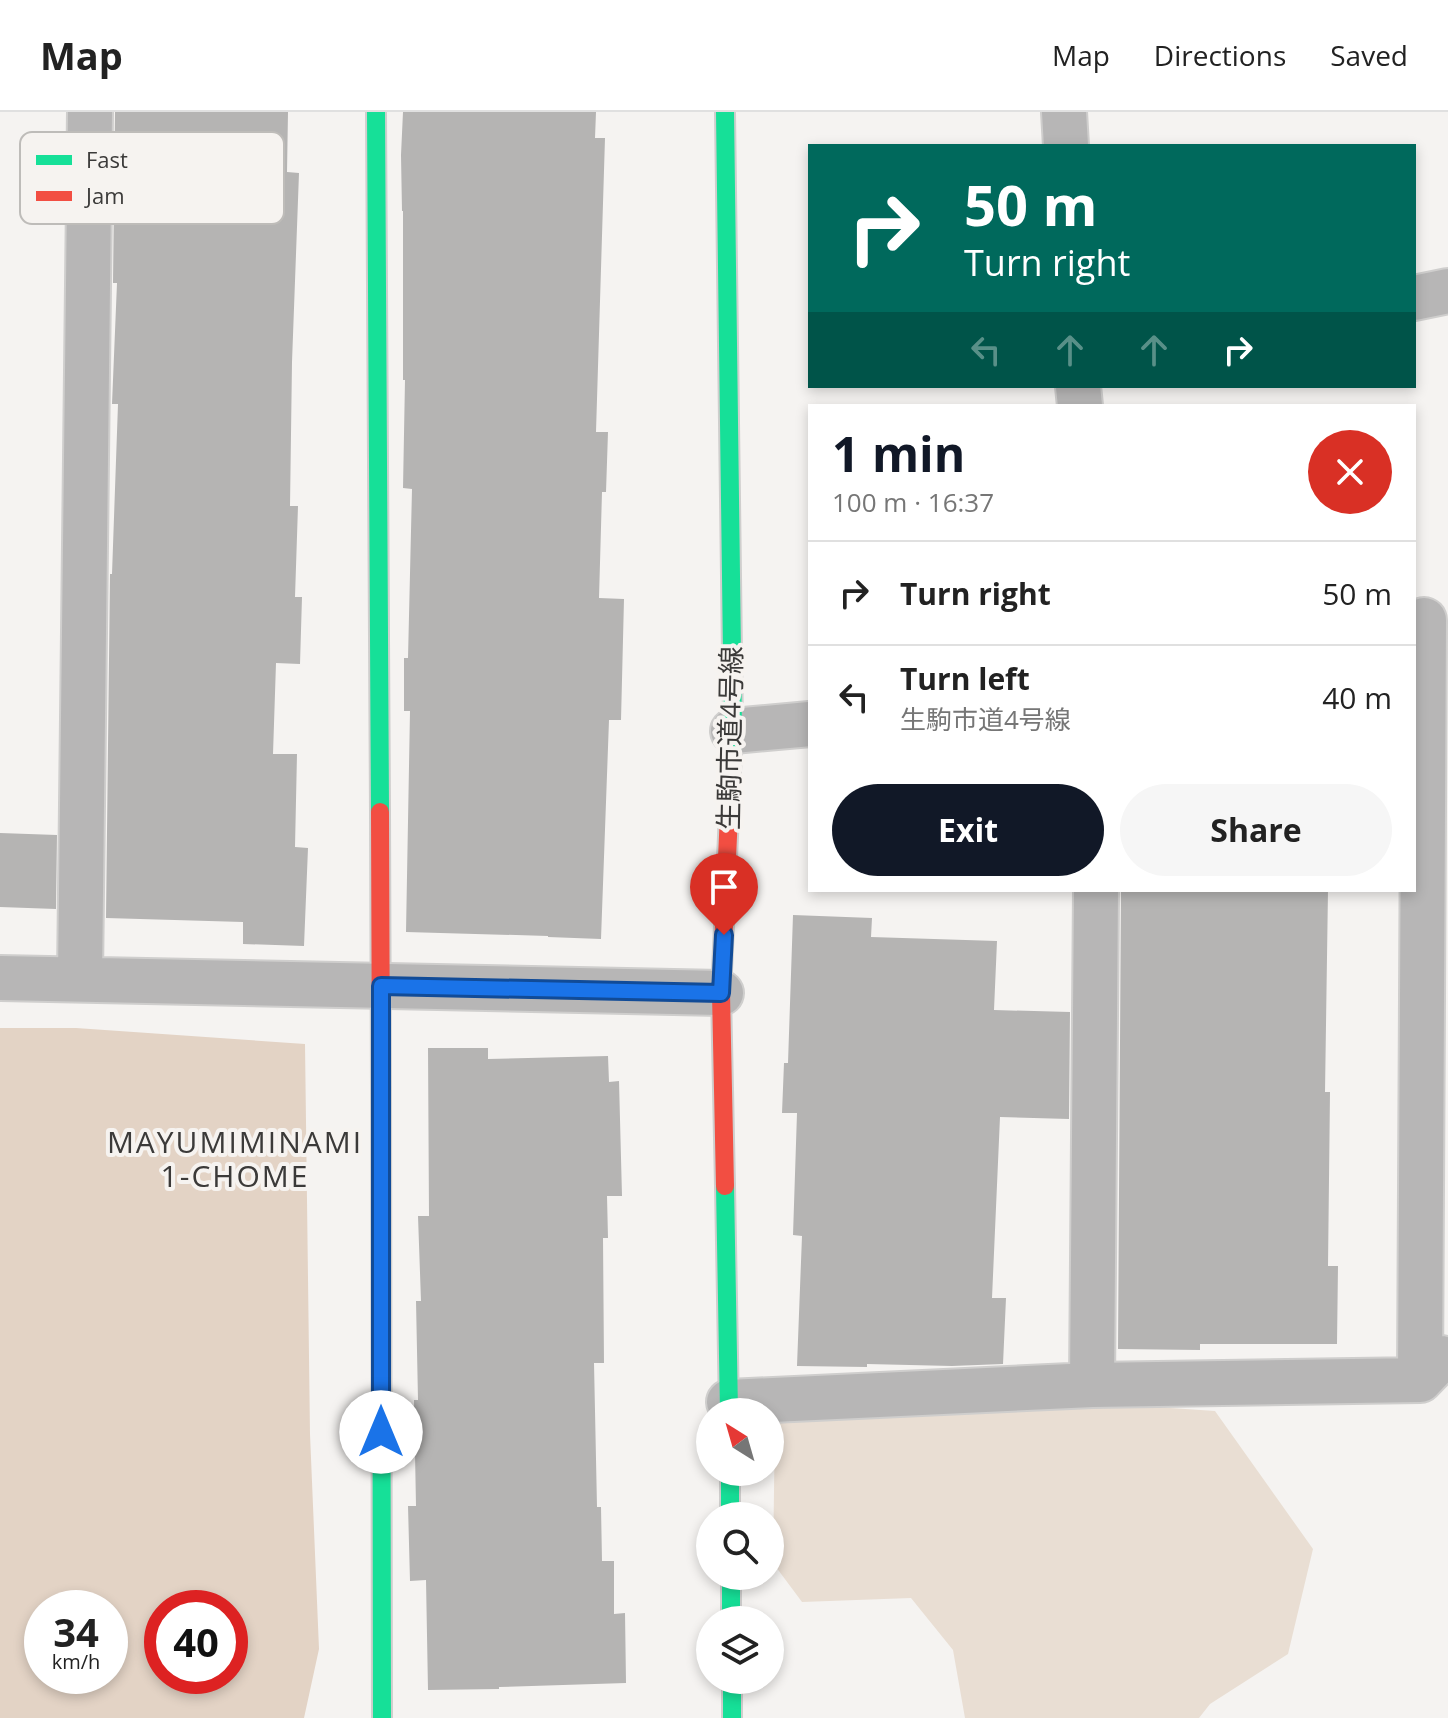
<!DOCTYPE html>
<html lang="en">
<head>
<meta charset="utf-8">
<style>
	:root { --surface:#fff; --page:#f6f6f6; --text:#222; --muted:#767676; --line:#e0e0e0; --accent:#111827 }
	body { margin:0; font-family:"Open Sans","Noto Sans JP",sans-serif; background:var(--page); color:var(--text); height:100vh; display:flex; flex-direction:column; font-size:30px; white-space:nowrap }
	* { box-sizing:border-box; margin:0 }
	p { font-size:26px; color:var(--muted) }
	.icon { flex:none; width:44px; height:44px; fill:none; stroke:currentColor; stroke-width:2; stroke-linecap:round; stroke-linejoin:round }
	.map { position:relative; flex:1; overflow:hidden }
	.panel { position:absolute; left:808px; top:292px; width:608px; height:488px; display:flex; flex-direction:column; background:var(--surface); border-radius:0px; box-shadow:0 4px 12px #0003 }
	.panel>* { flex:none }
	.banner { position:absolute; left:808px; top:32px; width:608px; height:244px; border-radius:0px; box-shadow:0 4px 12px #0003; background:#00695c; color:#fff; overflow:hidden }
	.needle { width:52px; rotate:323deg }
	.controls { position:absolute; left:696px; top:1286px; display:grid; gap:16px }
	.controls a { display:grid; place-items:center; width:88px; height:88px; border-radius:50%; background:var(--surface); box-shadow:0 4px 12px #0003; font-size:40px }
	.speed { position:absolute; left:24px; top:1478px; display:flex; gap:16px; font-size:40px; font-weight:700; text-align:center }
	.speed>* { display:grid; place-content:center; width:104px; height:104px; border-radius:50%; background:var(--surface); box-shadow:0 4px 12px #0003; line-height:1 }
	.speed small { font-size:20px; font-weight:400 }
	.speed .limit { border:12px solid #d22; background:#fff; color:#111 }
	.pin { position:absolute; display:grid; place-items:center; width:68px; height:68px; color:#fff; margin:-82px -34px; border-radius:50% 50% 50% 0; rotate:-45deg; box-shadow:0 0 8px #0007 }
	.pin .icon { rotate:45deg }
	.me { position:absolute; width:88px; margin:-44px; rotate:0deg; stroke-linejoin:round; filter:drop-shadow(0 0 6px #0008) }
	.turn { display:flex; align-items:center; gap:28px; height:168px; padding:0 24px; font-size:36px }
	.turn .icon { width:104px; height:104px; stroke-width:2.5 }
	.turn b { display:block; font-size:56px; line-height:68px }
	.lanes { display:flex; align-items:center; height:76px; padding:0 24px; background:#0003; justify-content:center; gap:40px; direction:ltr }
	.lanes .off { opacity:.35 }
	.round { display:grid; place-items:center; flex:none; width:84px; height:84px; border-radius:42px; background:var(--page) }
	.head { display:flex; align-items:center; justify-content:space-between; height:136px; padding:0 24px }
	h1 { font-size:48px; font-weight:700; line-height:60px; color:var(--accent) }
	.action { display:flex; gap:16px; margin-top:auto; padding:16px 24px }
	.action a { flex:1; height:92px; border-radius:48px; background:var(--accent); color:#fff; font-size:32px; font-weight:700; line-height:92px; text-align:center }
	.action a+a { background:var(--page); color:var(--text) }
	ul { padding:0; list-style:none }
	li { display:flex; align-items:center; gap:24px; height:104px; padding:0 24px; border-top:2px solid var(--line) }
	li div { flex:1 }
	li b { display:block; font-size:30px }
	li em { font-style:normal }
	header { display:flex; align-items:center; gap:48px; box-sizing:border-box; height:112px; padding:0 40px; background:var(--surface); border-bottom:2px solid var(--line) }
	header strong { font-size:38px }
	nav { display:flex; gap:44px; margin-inline-start:auto; font-size:28px }
	.map>svg:first-child { display:block }
</style>
</head>
<body>
<header>
<strong>Map</strong>
<nav><a>Map</a><a>Directions</a><a>Saved</a></nav>
</header>
<div class="map">
<svg width="1448" height="1606" viewBox="0 0 1448 1606">
	<rect width="100%" height="100%" fill="#f5f3f1"/>
	<path fill="#e9ded3" d="M 1082,1290 L 1215,1299 L 1313,1437 L 1288,1542 L 1210,1592 L 1199,1606 L 965,1606 L 953,1538 L 911,1486 L 802,1490 L 773,1451 L 775,1308 Z"/>
	<path fill="#e3d3c5" fill-rule="evenodd" d="M 0,916 L 76,916 L 305,932 L 310,1322 L 319,1537 L 304,1606 L 0,1606 ZM 42,1496 L 110,1496 L 110,1564 L 42,1564 ZM 162,1496 L 230,1496 L 230,1564 L 162,1564 Z"/>
	<path fill="#b5b4b3" d="M 115,0 L 288,0 L 287,60 L 299,61 L 292,250 L 290,394 L 298,394 L 295,485 L 302,485 L 300,552 L 276,551 L 273,642 L 297,642 L 295,735 L 308,736 L 304,834 L 243,832 L 243,810 L 106,806 L 110,462 L 112,462 L 118,292 L 112,292 L 117,171 L 113,171 Z
		M 403,0 L 596,0 L 595,26 L 605,26 L 596,320 L 608,320 L 606,380 L 602,380 L 599,486 L 624,487 L 621,608 L 609,608 L 601,827 L 548,825 L 548,824 L 406,820 L 410,599 L 404,599 L 404,546 L 408,546 L 412,377 L 403,376 L 405,268 L 403,268 L 403,99 L 402,99 L 401,43 Z
		M 0,721 L 57,723 L 56,797 L 0,795 Z
		M 1121,778 L 1328,778 L 1325,980 L 1330,980 L 1328,1154 L 1338,1154 L 1337,1232 L 1200,1232 L 1200,1238 L 1118,1237 Z
		M 793,803 L 872,806 L 871,825 L 997,829 L 994,898 L 1070,900 L 1069,1007 L 1000,1005 L 992,1186 L 1006,1186 L 1003,1252 L 952,1254 L 867,1252 L 867,1255 L 797,1254 L 802,1124 L 793,1123 L 797,1001 L 782,1001 L 784,951 L 788,951 Z
		M 428,936 L 488,936 L 488,947 L 608,944 L 609,970 L 619,969 L 622,1084 L 607,1084 L 608,1126 L 603,1126 L 604,1251 L 594,1251 L 597,1395 L 601,1395 L 602,1449 L 614,1449 L 614,1502 L 625,1501 L 626,1571 L 499,1575 L 499,1577 L 428,1578 L 426,1468 L 410,1469 L 408,1394 L 416,1394 L 414,1288 L 418,1288 L 416,1189 L 421,1189 L 418,1104 L 429,1104 Z"/>
	<g fill="none" stroke-linecap="round" stroke-linejoin="round">
		<g stroke="#cfcecd" stroke-width="48">
			<path id="street" d="M 1064,0 L 1066,34
				M 1414,186 L 1448,179
				M 1078,274 L 1080,294
				M 733,619 L 810,612
				M 0,866 L 721,881
				M 80,866 L 90,0
				M 1420,1268 L 1424,508
				M 1092,1273 L 1096,778
				M 729,1290 L 1092,1273 L 1420,1268 L 1441,1246"/>
		</g>
		<g stroke="#cfcecd" stroke-width="22">
			<path id="fast" d="M 376,0 L 380,700
				M 725,0 L 733,619 L 730,679
				M 381,977 L 382,1606
				M 725,1074 L 729,1300
				M 730,1360 L 730,1404
				M 731,1464 L 731,1508
				M 732,1568 L 732,1606"/>
		</g>
		<g stroke="#cfcecd" stroke-width="22">
			<path id="jam" d="M 380,700 L 381,977
				M 725,1074 L 721,881 L 730,679"/>
		</g>
		<use href="#street" stroke="#b7b6b6" stroke-width="44"/>
		<use href="#fast" stroke="#16e098" stroke-width="18"/>
		<use href="#jam" stroke="#f24e42" stroke-width="18"/>
	</g>
	<g fill="none" stroke-linecap="round" stroke-linejoin="round">
		<g stroke="#114b97" stroke-width="20">
			<path id="route" d="M 381,1320 L 381,874 L 721,881 L 724,823"/>
		</g>
		<use href="#route" stroke="#1a73e8" stroke-width="14"/>
	</g>
	<g text-anchor="middle" stroke-width="8" stroke-linejoin="round" paint-order="stroke">
		<g font-size="28" fill="#3b3a39" stroke="#f6f3f0">
			<text transform="translate(730 626) rotate(-89)" y="10">生駒市道4号線</text>
		</g>
		<g font-size="30" letter-spacing="2" fill="#3b3a39" stroke="#f6f3f0">
			<text x="235" y="1041">MAYUMIMINAMI<tspan x="235" dy="34">1-CHOME</tspan></text>
		</g>
	</g>
	<rect x="20" y="20" width="264" height="92" rx="12" fill="#f6f3f0" stroke="#bebcb9" stroke-width="2"/>
	<rect x="36" y="43" width="36" height="10" fill="#16e098"/>
	<rect x="36" y="79" width="36" height="10" fill="#f24e42"/>
	<g font-size="22" fill="#3b3a39">
		<text x="86" y="56">Fast</text>
		<text x="86" y="92">Jam</text>
	</g>
</svg>
<div class="controls">
<a><svg class="needle" viewBox="-14 -14 28 28"><path d="M0-13l5 13h-10z" fill="#e53935"/><path d="M0 13l5-13h-10z" fill="#767676"/></svg></a>
<a><svg class="icon" aria-label="search" viewBox="0 0 24 24"><circle cx="10" cy="10" r="6"/><path d="M15 15l6 6"/></svg></a>
<a><svg class="icon" aria-label="layers" viewBox="0 0 24 24"><path d="M12 4l9 5-9 5-9-5zM3 14l9 5 9-5"/></svg></a>
</div>
<div class="speed"><div>34<small>km/h</small></div><div class="limit">40</div></div>
<div class="pin" style="left:724px;top:823px;background:#d93025"><svg class="icon" aria-label="arrive" viewBox="0 0 24 24"><path d="M6 21V4h12l-3 4 3 4H6"/></svg></div>
<svg class="me" style="left:381px;top:1320px" viewBox="-20 -20 40 40"><circle r="19" fill="#fff"/><path d="M0-13L10 11 0 6-10 11z" fill="#1a73e8"/></svg>
<div class="banner">
<div class="turn"><svg class="icon" aria-label="right" viewBox="0 0 24 24"><path d="M7 20v-9h11M14 6l5 5-5 5"/></svg><div><b>50 m</b>Turn right</div></div>
<div class="lanes"><svg class="icon off" aria-label="left" viewBox="0 0 24 24"><path d="M17 20v-9H6M10 6l-5 5 5 5"/></svg><svg class="icon off" aria-label="ahead" viewBox="0 0 24 24"><path d="M12 20V5M6 11l6-6 6 6"/></svg><svg class="icon off" aria-label="ahead" viewBox="0 0 24 24"><path d="M12 20V5M6 11l6-6 6 6"/></svg><svg class="icon" aria-label="right" viewBox="0 0 24 24"><path d="M7 20v-9h11M14 6l5 5-5 5"/></svg></div>
</div>
<section class="panel">
<div class="head"><div><h1>1 min</h1><p>100 m · 16:37</p></div><a class="round" style="background:#d93025;color:#fff"><svg class="icon" aria-label="close" viewBox="0 0 24 24"><path d="M6 6l12 12M18 6L6 18"/></svg></a></div>
<ul>
<li><svg class="icon" aria-label="right" viewBox="0 0 24 24"><path d="M7 20v-9h11M14 6l5 5-5 5"/></svg><div><b>Turn right</b></div><em>50 m</em></li>
<li><svg class="icon" aria-label="left" viewBox="0 0 24 24"><path d="M17 20v-9H6M10 6l-5 5 5 5"/></svg><div><b>Turn left</b><p>生駒市道4号線</p></div><em>40 m</em></li>
</ul>
<div class="action"><a>Exit</a><a>Share</a></div>
</section>
</div>
</body>
</html>
